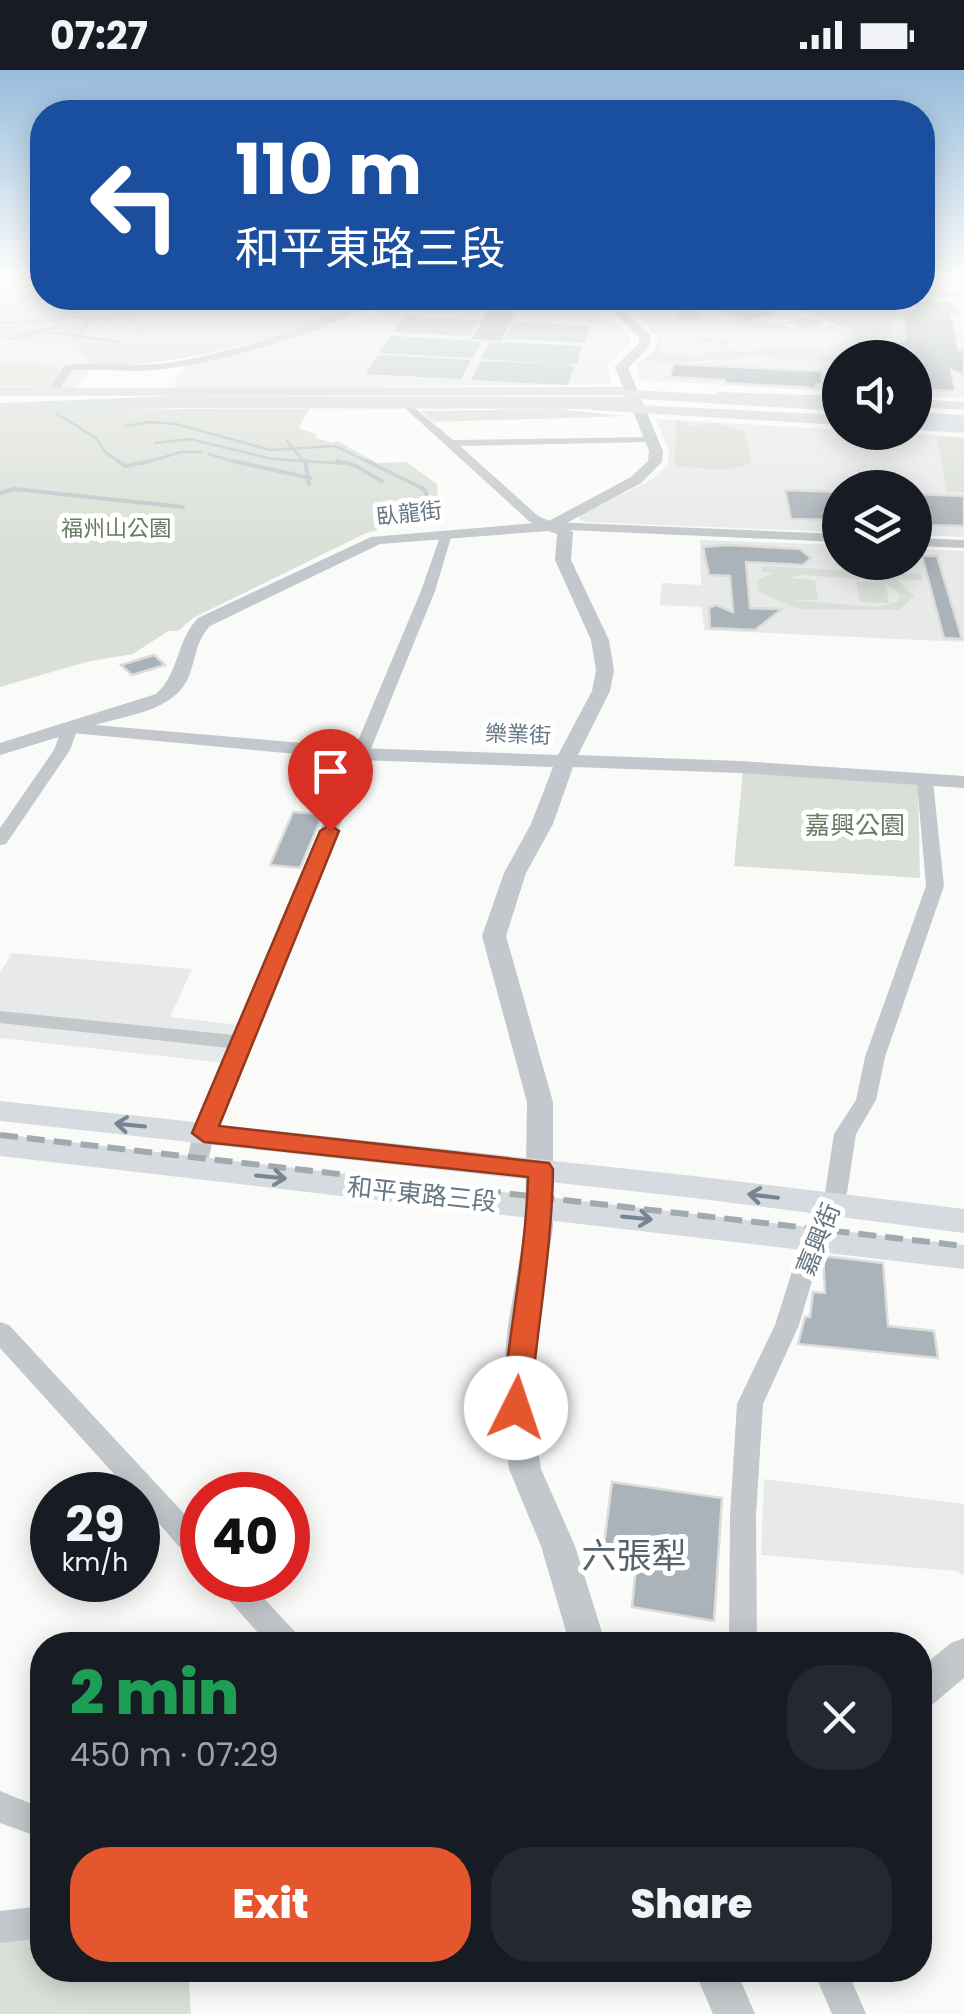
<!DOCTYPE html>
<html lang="en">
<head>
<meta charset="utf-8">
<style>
	:root { --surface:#171b24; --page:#242831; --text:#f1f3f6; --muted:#9ea1a6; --accent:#e4572e }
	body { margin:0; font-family:Poppins,"Noto Sans TC",sans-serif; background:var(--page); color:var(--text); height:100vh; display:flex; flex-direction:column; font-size:38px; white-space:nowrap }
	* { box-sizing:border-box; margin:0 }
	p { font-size:32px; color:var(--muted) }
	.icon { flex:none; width:55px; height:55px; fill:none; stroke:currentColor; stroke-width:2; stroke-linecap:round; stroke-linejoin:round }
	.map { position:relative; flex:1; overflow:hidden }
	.sheet { position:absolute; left:30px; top:1562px; width:902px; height:350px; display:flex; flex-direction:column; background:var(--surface); border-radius:40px; box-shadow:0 5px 25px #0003 }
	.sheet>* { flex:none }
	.top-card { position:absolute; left:30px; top:30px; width:905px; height:210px; border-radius:40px; box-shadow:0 5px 25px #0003; background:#1a4fa0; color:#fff; overflow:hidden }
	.tools { position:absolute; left:822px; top:270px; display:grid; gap:20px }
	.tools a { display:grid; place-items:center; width:110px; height:110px; border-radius:50%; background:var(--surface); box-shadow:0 5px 25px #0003; font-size:50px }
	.speed { position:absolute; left:30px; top:1402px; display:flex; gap:20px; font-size:50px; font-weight:700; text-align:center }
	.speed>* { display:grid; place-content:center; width:130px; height:130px; border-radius:50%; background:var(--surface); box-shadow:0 5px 25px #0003; line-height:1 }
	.speed small { font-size:25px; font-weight:400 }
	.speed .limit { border:15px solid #d22; background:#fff; color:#111 }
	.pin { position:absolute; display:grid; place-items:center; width:85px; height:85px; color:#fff; margin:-102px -42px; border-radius:50% 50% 50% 0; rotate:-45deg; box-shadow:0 0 10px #0007 }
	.pin .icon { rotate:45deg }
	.me { position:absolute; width:110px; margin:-55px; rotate:4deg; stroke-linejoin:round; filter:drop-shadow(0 0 8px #0008) }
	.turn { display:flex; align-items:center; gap:35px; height:210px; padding:0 40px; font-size:45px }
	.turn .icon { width:130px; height:130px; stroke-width:2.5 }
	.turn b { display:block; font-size:70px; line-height:85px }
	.round { display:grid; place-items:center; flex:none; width:105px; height:105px; border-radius:40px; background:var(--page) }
	.summary { display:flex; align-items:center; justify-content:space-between; height:170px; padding:0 40px }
	h1 { font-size:60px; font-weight:800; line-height:75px; color:#1e9e55 }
	.cta { display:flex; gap:20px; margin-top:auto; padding:20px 40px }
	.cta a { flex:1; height:115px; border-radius:40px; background:var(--accent); color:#fff; font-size:40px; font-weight:800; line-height:115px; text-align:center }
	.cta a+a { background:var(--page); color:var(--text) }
	.status { display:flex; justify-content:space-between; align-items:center; height:70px; padding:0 50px; background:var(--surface); direction:ltr }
	.status svg { height:28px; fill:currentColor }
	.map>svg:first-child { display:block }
</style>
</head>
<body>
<div class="status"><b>07:27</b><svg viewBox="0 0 49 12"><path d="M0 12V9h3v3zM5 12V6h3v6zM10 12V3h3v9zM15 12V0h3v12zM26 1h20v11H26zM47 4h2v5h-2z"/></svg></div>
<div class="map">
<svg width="964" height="1944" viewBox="0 0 964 1944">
	<rect width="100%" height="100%" fill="#fafaf8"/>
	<path fill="#e8e9e9" d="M 964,227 L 964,328 L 915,326 L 915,288 L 840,288 L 840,322 L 640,310 L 636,295 L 655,280 L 659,269 L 620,228 L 701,228 L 704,238 L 744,259 L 877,260 L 879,253 L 821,232 L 819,228 Z
		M 396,228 L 589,228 L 597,230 L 605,244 L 628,263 L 631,273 L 607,295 L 612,314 L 182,319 L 173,316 L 185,295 L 255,280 L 324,256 L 373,247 L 383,239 L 379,238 L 383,231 Z
		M 0,269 L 70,275 L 94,295 L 75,320 L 0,318 Z
		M 656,349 L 964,367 L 964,467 L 915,465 L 915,418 L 840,418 L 840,462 L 585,452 L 579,449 L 579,445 L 651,410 L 668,395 L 669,381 Z
		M 700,470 L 840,475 L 840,492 L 915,492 L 915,479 L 964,481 L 964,572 L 704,560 L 702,537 L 660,535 L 662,513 L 701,515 Z
		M 12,883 L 192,899 L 170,947 L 240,955 L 224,993 L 0,968 L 0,903 Z
		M 764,1409 L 964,1434 L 964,1506 L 956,1501 L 761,1485 Z"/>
	<path fill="#dadfd7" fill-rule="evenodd" d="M 0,204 L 42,204 L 42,228 L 371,228 C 280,268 194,296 94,295 L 70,275 L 0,269 Z
		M 701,228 L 704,235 L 710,235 L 708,239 C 736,251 764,248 795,259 L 799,257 L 786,252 L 804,248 L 825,252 L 813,257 L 830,259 L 827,256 L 852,260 L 812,244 L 834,237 L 827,234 L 826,238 L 810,242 L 787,231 L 846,228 L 853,234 L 852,228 L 896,228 L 899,248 L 890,248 L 893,266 L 898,264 L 895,258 L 901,258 L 904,267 L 905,256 L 958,262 L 958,269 L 878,268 L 875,287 L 855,287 L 849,260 L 744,259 L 704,238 Z
		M 658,267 L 661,267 L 658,283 L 703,285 L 704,281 L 720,281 L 719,271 L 695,273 L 697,269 L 747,269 L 729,270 L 726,276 L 734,282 L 763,280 L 761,278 L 820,279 L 840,293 L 755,287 L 668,293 L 643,289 L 641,296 L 664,298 L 639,296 L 636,295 L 655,280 Z
		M 0,293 L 51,294 L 61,302 L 49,318 L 0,314 Z
		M 188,339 L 310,339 L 298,358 L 316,364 L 317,368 L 332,373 L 338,371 L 377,393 L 406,392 L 437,414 L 438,436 L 420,447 L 364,464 L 193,548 L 178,561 L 168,561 L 133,584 L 86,592 L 0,617 L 0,342 Z
		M 555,339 L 627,346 L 433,352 L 421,341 Z
		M 676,351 L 686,351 L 688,357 L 714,353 L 745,361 L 751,393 C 724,406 697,395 675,397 Z
		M 937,367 L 964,369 L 964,422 L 947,422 Z
		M 761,496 L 921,504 L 922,510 L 896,509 L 914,526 L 899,540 L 798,539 L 757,521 L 759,509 L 773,503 L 762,502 ZM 802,505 L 884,511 L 856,512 L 860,532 L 889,533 L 885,512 L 901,525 L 897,532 L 877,537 L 790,530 L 818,530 L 815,510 L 788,508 Z
		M 743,700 L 918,711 L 920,808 L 734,796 Z
		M 42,1857 L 42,1900 L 188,1900 L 191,1944 L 0,1944 L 0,1864 L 8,1859 Z"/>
	<path fill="#bbc7cb" d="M 404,246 L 493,251 L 484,267 L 392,262 Z
		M 500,251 L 590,256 L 585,273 L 492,268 Z
		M 391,266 L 482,271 L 473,288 L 378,283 Z
		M 490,271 L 502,272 L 582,276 L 577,294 L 568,294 L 574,297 L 568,315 L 471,310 L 481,291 L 563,294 L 481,289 Z
		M 385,285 L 392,286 L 471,290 L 461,309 L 366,304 L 377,286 Z"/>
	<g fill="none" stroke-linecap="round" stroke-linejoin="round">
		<path stroke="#bbc7cb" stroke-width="2.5" d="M 96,228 L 123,242
			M 0,253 L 54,250 L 95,236
			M 49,262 L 120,272
			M 80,266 L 89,247
			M 9,269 L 57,257 L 62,247 L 111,249 L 123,242 L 141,261
			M 56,343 L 96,368 L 105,382 L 122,394
			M 126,356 L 148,352 L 176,354 L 270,380 L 335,376 L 372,394
			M 287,371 L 306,394
			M 155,373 L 190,369 L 272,389 L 349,394
			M 209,384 L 241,394
			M 141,394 L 181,382 L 202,382"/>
		<path stroke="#bbc7cb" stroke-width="4" d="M 118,391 L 125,396 L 150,391
			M 233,391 L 310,408
			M 305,391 L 309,414
			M 337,391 L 354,395 L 382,411
			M 367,391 L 424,419 L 429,429 L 416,443
			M 0,423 L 14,419 L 183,437"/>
	</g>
	<path fill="#aab3b9" stroke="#dcdcda" stroke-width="2.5" d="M 696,228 L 702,250 L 680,250 L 670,229 Z
		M 908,228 L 952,231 L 961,244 L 952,244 L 958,280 L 964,280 L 964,305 L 951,300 L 955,319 L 952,321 L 915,319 L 913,282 L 891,274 L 905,270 L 903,239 L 915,239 Z
		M 725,231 L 740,237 L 756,236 L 777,244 L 747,252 L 702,237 Z
		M 489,236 L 518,240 L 502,272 L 470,270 Z
		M 673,294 L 822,301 L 822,314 L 816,314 L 816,318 L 725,313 L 725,310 L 670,307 Z
		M 785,420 L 840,422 L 840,450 L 791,449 Z
		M 915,424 L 964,426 L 964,456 L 915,455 Z
		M 727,475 L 800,479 L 811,488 L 803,495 L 746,492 L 750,538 L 782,539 L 755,560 L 710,558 L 709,538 L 716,535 L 733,542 L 730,506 L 709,505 L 703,477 Z
		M 922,486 L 937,486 L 962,569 L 944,568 Z
		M 154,585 L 165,595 L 132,605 L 121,595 Z
		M 293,742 L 323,744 L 300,798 L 270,795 Z
		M 823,1186 L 883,1193 L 888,1256 L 934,1261 L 938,1288 L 798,1274 L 805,1247 L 810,1247 L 813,1222 L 825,1223 Z
		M 612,1412 L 722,1428 L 714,1551 L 632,1537 L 637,1488 L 603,1483 Z"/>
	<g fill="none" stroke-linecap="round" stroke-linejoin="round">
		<path fill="#c3c8cc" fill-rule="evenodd" d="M 922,221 L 964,222 L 964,228 L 922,227 Z
			M 371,228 L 383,228 C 333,260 224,292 164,299 C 134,303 103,299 72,300 L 55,326 L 46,324 L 65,295 C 98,291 132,297 166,293 C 238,283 305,256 371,228 Z
			M 410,334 L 453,370 L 654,367 L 654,371 L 650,372 L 460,376 L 538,446 L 552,452 L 840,464 L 840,472 L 546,459 L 530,452 L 406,339 L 405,337 Z
			M 442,461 L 452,464 L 435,521 L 215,1063 L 204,1105 L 188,1105 L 185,1099 L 193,1063 L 229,978 L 0,953 L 0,941 L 234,965 L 421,521 Z
			M 915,468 L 964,470 L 964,478 L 915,476 Z
			M 70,653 L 78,658 L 70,680 L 6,774 L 0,775 L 0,758 L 54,680 L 62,658 Z
			M 925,707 L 933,712 L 944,816 L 885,987 L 876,1030 L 856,1064 L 847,1123 L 825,1167 L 799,1255 L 763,1334 L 756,1445 L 757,1575 L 729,1575 L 730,1445 L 737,1334 L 775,1255 L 803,1167 L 825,1123 L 834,1064 L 856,1030 L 865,987 L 926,816 L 917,712 Z
			M 0,1252 L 9,1255 L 202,1463 L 202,1494 L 192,1491 L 138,1430 L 138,1425 L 133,1425 L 0,1278 Z
			M 215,1510 L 247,1510 L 298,1565 L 302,1575 L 269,1575 L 219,1519 Z
			M 0,1721 L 42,1738 L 42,1768 L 0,1753 Z
			M 42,1836 L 42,1868 L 0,1873 L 0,1841 Z
			M 813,1900 L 847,1900 L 866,1944 L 832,1944 Z"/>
		<path fill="#c3c8cc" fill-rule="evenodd" d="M 599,228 L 610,228 L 651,266 L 649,277 L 628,298 L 663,381 L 662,392 L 641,413 L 563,455 L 573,462 L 571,490 L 609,570 L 614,600 L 610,621 L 578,685 L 740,691 L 964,706 L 964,718 L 740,703 L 573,697 L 553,754 L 526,803 L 506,866 L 553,1032 L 553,1157 L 538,1256 L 532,1337 L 541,1399 L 575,1476 L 606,1575 L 570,1575 L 541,1476 L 509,1399 L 500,1337 L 508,1256 L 525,1157 L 527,1032 L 482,866 L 504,803 L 531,754 L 553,697 L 359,690 L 72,663 L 0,685 L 0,673 L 156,624 C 179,604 176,571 198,548 L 371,467 L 547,452 L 631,407 L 648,391 L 649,381 L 615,297 L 639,273 L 639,267 ZM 548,461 L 557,464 L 555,490 L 591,570 L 596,600 L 592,621 L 558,685 L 359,678 L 95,655 C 128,645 175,641 189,606 C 196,588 196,570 210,556 L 380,474 Z
			M 964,1568 L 964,1608 L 933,1634 L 920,1639 L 920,1598 L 951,1573 Z
			M 694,1900 L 736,1900 L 755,1944 L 713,1944 Z"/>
		<path fill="#d6dbdf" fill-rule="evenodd" d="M 0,318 L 623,317 L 630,321 L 623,325 L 0,326 Z
			M 716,322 L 840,326 L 840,334 L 721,329 L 716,328 Z
			M 915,329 L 964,332 L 964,340 L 915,337 Z
			M 597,333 L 840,345 L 840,355 L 592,340 L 590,337 Z
			M 915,350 L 964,353 L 964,363 L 915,360 Z
			M 0,1031 L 694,1106 L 964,1139 L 964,1163 L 694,1128 L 0,1051 Z
			M 0,1064 L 964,1175 L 964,1199 L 0,1086 Z"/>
		<path fill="#d6dbdf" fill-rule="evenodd" d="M 631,320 L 840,331 L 840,341 L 625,328 L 623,325 Z
			M 915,342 L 964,345 L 964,355 L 915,352 Z"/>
		<path fill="#d6dbdf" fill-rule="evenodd" d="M 175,326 L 633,327 L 642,333 L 633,339 L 175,338 L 0,345 L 0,333 Z"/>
		<path stroke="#a2aab0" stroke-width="6" stroke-dasharray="18 9" stroke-linecap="butt" d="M 0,1065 L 964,1176"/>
	</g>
	<defs><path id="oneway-shaft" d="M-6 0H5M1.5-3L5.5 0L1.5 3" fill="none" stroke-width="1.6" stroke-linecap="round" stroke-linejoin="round" transform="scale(2.5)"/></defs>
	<g stroke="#768591">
		<use href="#oneway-shaft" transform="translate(130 1055) rotate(-174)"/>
		<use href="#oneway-shaft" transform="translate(271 1107) rotate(6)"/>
		<use href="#oneway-shaft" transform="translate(763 1126) rotate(-173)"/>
		<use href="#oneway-shaft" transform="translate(637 1148) rotate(6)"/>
	</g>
	<linearGradient id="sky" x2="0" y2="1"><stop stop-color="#96bcdc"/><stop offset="0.43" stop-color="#fdfdfc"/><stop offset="1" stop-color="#fdfdfc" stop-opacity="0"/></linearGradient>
	<rect width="964" height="476" fill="url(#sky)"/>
	<path fill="#e4572e" stroke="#94391e" stroke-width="2.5" d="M 330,755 L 339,761 L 219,1056 L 549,1093 L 553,1099 C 552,1179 537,1258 530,1338 L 526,1346 L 516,1350 L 506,1346 L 502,1338 C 509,1260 526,1184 528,1107 L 204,1072 L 192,1063 L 320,761 Z"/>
	<g text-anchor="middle" stroke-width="10" stroke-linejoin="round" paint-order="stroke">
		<g font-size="22" fill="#657683" stroke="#fff">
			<text transform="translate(409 443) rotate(-6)" y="8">臥龍街</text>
			<text transform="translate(518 664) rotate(2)" y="8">樂業街</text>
		</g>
		<g font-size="22" fill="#687a64" stroke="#fff">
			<text x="116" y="466">福州山公園</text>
		</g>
		<g font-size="25" fill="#687a64" stroke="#fff">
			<text x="855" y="764">嘉興公園</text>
		</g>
		<g font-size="25" fill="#657683" stroke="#fff">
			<text transform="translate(422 1124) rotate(6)" y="9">和平東路三段</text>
			<text transform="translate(818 1169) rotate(-68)" y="9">嘉興街</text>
		</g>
		<g font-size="35" fill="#57646e" stroke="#fff">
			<text x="634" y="1498">六張犁</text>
		</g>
	</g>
</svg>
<div class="tools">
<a><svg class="icon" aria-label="sound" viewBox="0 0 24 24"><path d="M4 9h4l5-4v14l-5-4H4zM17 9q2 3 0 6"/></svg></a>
<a><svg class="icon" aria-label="layers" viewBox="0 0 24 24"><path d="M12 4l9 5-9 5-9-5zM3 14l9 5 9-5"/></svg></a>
</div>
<div class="speed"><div>29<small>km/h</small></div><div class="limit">40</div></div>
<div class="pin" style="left:330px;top:761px;background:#d93025"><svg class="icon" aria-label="arrive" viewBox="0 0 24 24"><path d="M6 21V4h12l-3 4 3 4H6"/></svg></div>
<svg class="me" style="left:516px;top:1338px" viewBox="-20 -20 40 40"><circle r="19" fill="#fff"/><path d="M0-13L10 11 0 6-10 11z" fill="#e4572e"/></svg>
<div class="top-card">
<div class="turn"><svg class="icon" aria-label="left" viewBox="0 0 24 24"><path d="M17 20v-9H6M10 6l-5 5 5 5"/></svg><div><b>110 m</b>和平東路三段</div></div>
</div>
<section class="sheet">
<div class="summary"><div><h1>2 min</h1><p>450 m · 07:29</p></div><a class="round"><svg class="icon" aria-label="close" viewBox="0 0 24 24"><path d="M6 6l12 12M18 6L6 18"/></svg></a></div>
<div class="cta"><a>Exit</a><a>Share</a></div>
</section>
</div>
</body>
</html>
